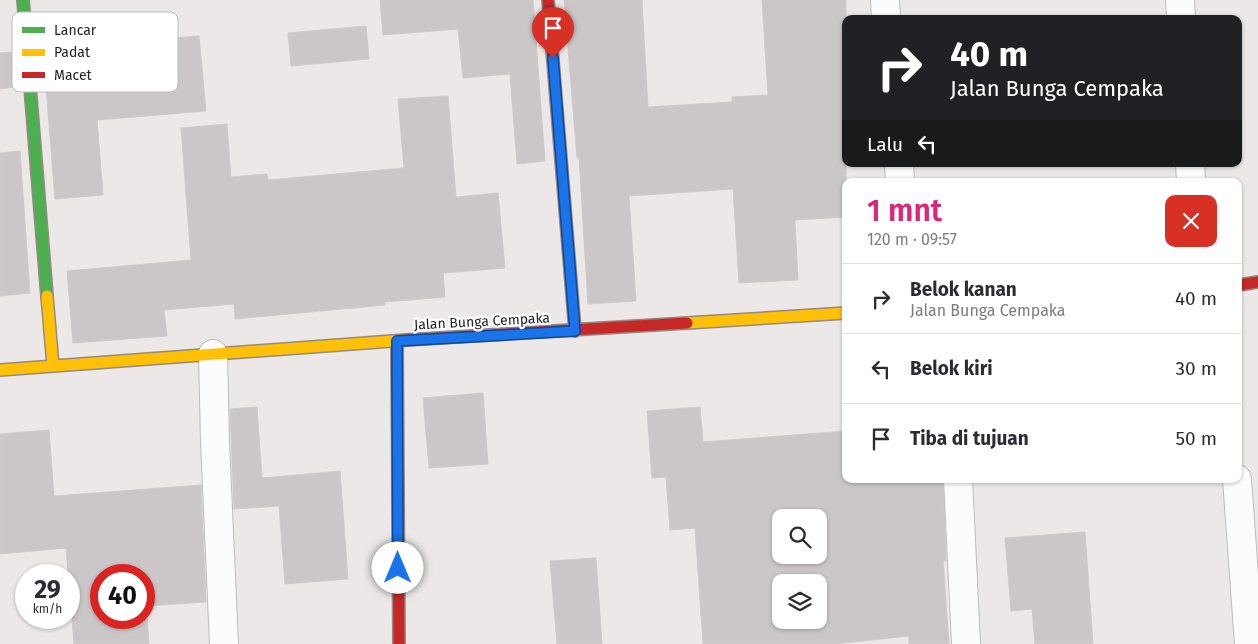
<!DOCTYPE html>
<html lang="id">
<head>
<meta charset="utf-8">
<style>
	:root { --surface:#fff; --page:#f7f7f7; --text:#2b2b33; --muted:#7c7c81; --line:#e1e1e2; --accent:#db2777 }
	body { margin:0; font-family:"Fira Sans",sans-serif; background:var(--page); color:var(--text); height:100vh; display:flex; flex-direction:column; font-size:19px; white-space:nowrap }
	* { box-sizing:border-box; margin:0 }
	p { font-size:16px; color:var(--muted) }
	.icon { flex:none; width:28px; height:28px; fill:none; stroke:currentColor; stroke-width:2; stroke-linecap:round; stroke-linejoin:round }
	.map { position:relative; flex:1; overflow:hidden }
	.panel { position:absolute; left:842px; top:178px; width:400px; height:305px; display:flex; flex-direction:column; background:var(--surface); border-radius:10px; box-shadow:0 1px 4px #0004 }
	.panel>* { flex:none }
	.banner { position:absolute; left:842px; top:15px; width:400px; height:152px; border-radius:10px; box-shadow:0 1px 4px #0004; background:#202124; color:#fff; overflow:hidden }
	.controls { position:absolute; left:772px; top:509px; display:grid; gap:10px }
	.controls a { display:grid; place-items:center; width:55px; height:55px; border-radius:10px; background:var(--surface); box-shadow:0 1px 4px #0004; font-size:25px }
	.speed { position:absolute; left:15px; top:564px; display:flex; gap:10px; font-size:25px; font-weight:700; text-align:center }
	.speed>* { display:grid; place-content:center; width:65px; height:65px; border-radius:50%; background:var(--surface); box-shadow:0 1px 4px #0004; line-height:1 }
	.speed small { font-size:12px; font-weight:400 }
	.speed .limit { border:8px solid #d22; background:#fff; color:#111 }
	.pin { position:absolute; display:grid; place-items:center; width:42px; height:42px; color:#fff; margin:-51px -21px; border-radius:50% 50% 50% 0; rotate:-45deg; box-shadow:0 0 5px #0007 }
	.pin .icon { rotate:45deg }
	.me { position:absolute; width:55px; margin:-28px; rotate:0deg; stroke-linejoin:round; filter:drop-shadow(0 0 4px #0008) }
	.turn { display:flex; align-items:center; gap:18px; height:105px; padding:0 25px; font-size:22px }
	.turn .icon { width:65px; height:65px; stroke-width:2.5 }
	.turn b { display:block; font-size:35px; line-height:42px }
	.then { display:flex; align-items:center; height:48px; padding:0 25px; background:#0003; gap:10px; font-size:19px }
	.round { display:grid; place-items:center; flex:none; width:52px; height:52px; border-radius:10px; background:var(--page) }
	.headline { display:flex; align-items:center; justify-content:space-between; height:85px; padding:0 25px }
	h1 { font-size:30px; font-weight:600; line-height:38px; color:var(--accent) }
	ul { padding:0; list-style:none }
	li { display:flex; align-items:center; gap:15px; height:70px; padding:0 25px; border-top:1px solid var(--line) }
	li div { flex:1 }
	li b { display:block; font-size:19px }
	li em { font-style:normal }
	.map>svg:first-child { display:block }
</style>
</head>
<body>
<div class="map">
<svg width="1258" height="644" viewBox="0 0 1258 644">
	<rect width="100%" height="100%" fill="#ede8e8"/>
	<path fill="#cbc7c8" stroke="#d0c9ca" fill-rule="evenodd" d="M 380,0 L 533,0 L 545,161 L 517,164 L 510,74 L 463,78 L 458,29 L 383,35 Z
		M 564,0 L 642,0 L 648,107 L 732,102 L 732,97 L 768,95 L 762,0 L 846,0 L 846,217 L 795,220 L 798,280 L 739,283 L 733,189 L 629,196 L 636,301 L 588,304 L 579,158 L 577,158 Z
		M 366,26 L 369,59 L 291,66 L 288,33 Z
		M 199,36 L 206,111 L 97,120 L 103,195 L 55,199 L 43,49 Z
		M 12,52 L 14,87 L 0,89 L 0,53 Z
		M 448,96 L 456,197 L 498,193 L 505,268 L 443,273 L 445,297 L 385,302 L 385,305 L 235,319 L 234,304 L 164,310 L 167,336 L 73,343 L 67,271 L 191,260 L 181,128 L 227,124 L 231,177 L 267,174 L 268,180 L 404,168 L 398,99 Z
		M 20,151 L 30,293 L 0,296 L 0,153 Z
		M 483,393 L 488,464 L 429,468 L 423,398 Z
		M 257,407 L 262,478 L 340,471 L 348,579 L 285,584 L 279,506 L 234,509 L 230,409 Z
		M 700,407 L 703,442 L 846,431 L 846,479 L 943,479 L 946,561 L 943,561 L 949,644 L 909,644 L 909,636 L 834,644 L 703,644 L 695,528 L 670,530 L 666,477 L 652,478 L 647,411 ZM 781,518 L 819,518 L 819,555 L 781,555 ZM 781,582 L 819,582 L 819,620 L 781,620 Z
		M 49,430 L 54,496 L 201,485 L 206,602 L 146,606 L 149,644 L 74,644 L 66,548 L 0,554 L 0,434 ZM 101,575 L 144,575 L 144,618 L 101,618 Z
		M 1085,532 L 1093,644 L 1035,644 L 1032,609 L 1011,611 L 1005,538 Z
		M 596,558 L 602,644 L 557,644 L 550,561 Z"/>
	<g fill="none" stroke-linecap="round" stroke-linejoin="round">
		<g stroke="#bdbbbb" stroke-width="30">
			<path id="street" d="M 885,0 L 886,19
				M 1180,0 L 1181,19
				M 899,164 L 900,181
				M 1190,164 L 1191,181
				M 213,354 L 215,442 L 224,644
				M 958,479 L 966,644
				M 1237,479 L 1249,644"/>
		</g>
		<g stroke="#968981" stroke-width="14">
			<path id="fast" d="M 23,0 L 47,296"/>
		</g>
		<g stroke="#968981" stroke-width="14">
			<path id="slow" d="M 47,296 L 53,366
				M 687,323 L 846,313
				M 0,370 L 406,340"/>
		</g>
		<g stroke="#968981" stroke-width="14">
			<path id="jam" d="M 548,0 L 575,331
				M 1239,285 L 1258,282
				M 406,340 L 687,323
				M 397,341 L 399,644"/>
		</g>
		<use href="#street" stroke="#fcfcfc" stroke-width="28"/>
		<use href="#fast" stroke="#4caf50" stroke-width="11"/>
		<use href="#slow" stroke="#ffc107" stroke-width="11"/>
		<use href="#jam" stroke="#c62828" stroke-width="11"/>
	</g>
	<g fill="none" stroke-linecap="round" stroke-linejoin="round">
		<g stroke="#114b97" stroke-width="12">
			<path id="route" d="M 398,568 L 397,341 L 575,331 L 553,58"/>
		</g>
		<use href="#route" stroke="#1a73e8" stroke-width="9"/>
	</g>
	<g text-anchor="middle" stroke-width="4.5" stroke-linejoin="round" paint-order="stroke">
		<g font-size="14" fill="#1f1f1f" stroke="#fff">
			<text transform="translate(482 321) rotate(-3)" y="5">Jalan Bunga Cempaka</text>
		</g>
	</g>
	<rect x="12" y="12" width="166" height="80" rx="8" fill="#fff" stroke="#bcbcbc" stroke-width="1"/>
	<rect x="22" y="27" width="23" height="6" fill="#4caf50"/>
	<rect x="22" y="49" width="23" height="7" fill="#ffc107"/>
	<rect x="22" y="72" width="23" height="6" fill="#c62828"/>
	<g font-size="14" fill="#1f1f1f">
		<text x="54" y="35">Lancar</text>
		<text x="54" y="57">Padat</text>
		<text x="54" y="80">Macet</text>
	</g>
</svg>
<div class="controls">
<a><svg class="icon" aria-label="search" viewBox="0 0 24 24"><circle cx="10" cy="10" r="6"/><path d="M15 15l6 6"/></svg></a>
<a><svg class="icon" aria-label="layers" viewBox="0 0 24 24"><path d="M12 4l9 5-9 5-9-5zM3 14l9 5 9-5"/></svg></a>
</div>
<div class="speed"><div>29<small>km/h</small></div><div class="limit">40</div></div>
<div class="pin" style="left:553px;top:58px;background:#d93025"><svg class="icon" aria-label="arrive" viewBox="0 0 24 24"><path d="M6 21V4h12l-3 4 3 4H6"/></svg></div>
<svg class="me" style="left:398px;top:568px" viewBox="-20 -20 40 40"><circle r="19" fill="#fff"/><path d="M0-13L10 11 0 6-10 11z" fill="#1a73e8"/></svg>
<div class="banner">
<div class="turn"><svg class="icon" aria-label="right" viewBox="0 0 24 24"><path d="M7 20v-9h11M14 6l5 5-5 5"/></svg><div><b>40 m</b>Jalan Bunga Cempaka</div></div>
<div class="then">Lalu<svg class="icon" aria-label="left" viewBox="0 0 24 24"><path d="M17 20v-9H6M10 6l-5 5 5 5"/></svg></div>
</div>
<section class="panel">
<div class="headline"><div><h1>1 mnt</h1><p>120 m · 09:57</p></div><a class="round" style="background:#d93025;color:#fff"><svg class="icon" aria-label="close" viewBox="0 0 24 24"><path d="M6 6l12 12M18 6L6 18"/></svg></a></div>
<ul>
<li><svg class="icon" aria-label="right" viewBox="0 0 24 24"><path d="M7 20v-9h11M14 6l5 5-5 5"/></svg><div><b>Belok kanan</b><p>Jalan Bunga Cempaka</p></div><em>40 m</em></li>
<li><svg class="icon" aria-label="left" viewBox="0 0 24 24"><path d="M17 20v-9H6M10 6l-5 5 5 5"/></svg><div><b>Belok kiri</b></div><em>30 m</em></li>
<li><svg class="icon" aria-label="arrive" viewBox="0 0 24 24"><path d="M6 21V4h12l-3 4 3 4H6"/></svg><div><b>Tiba di tujuan</b></div><em>50 m</em></li>
</ul>
</section>
</div>
</body>
</html>
